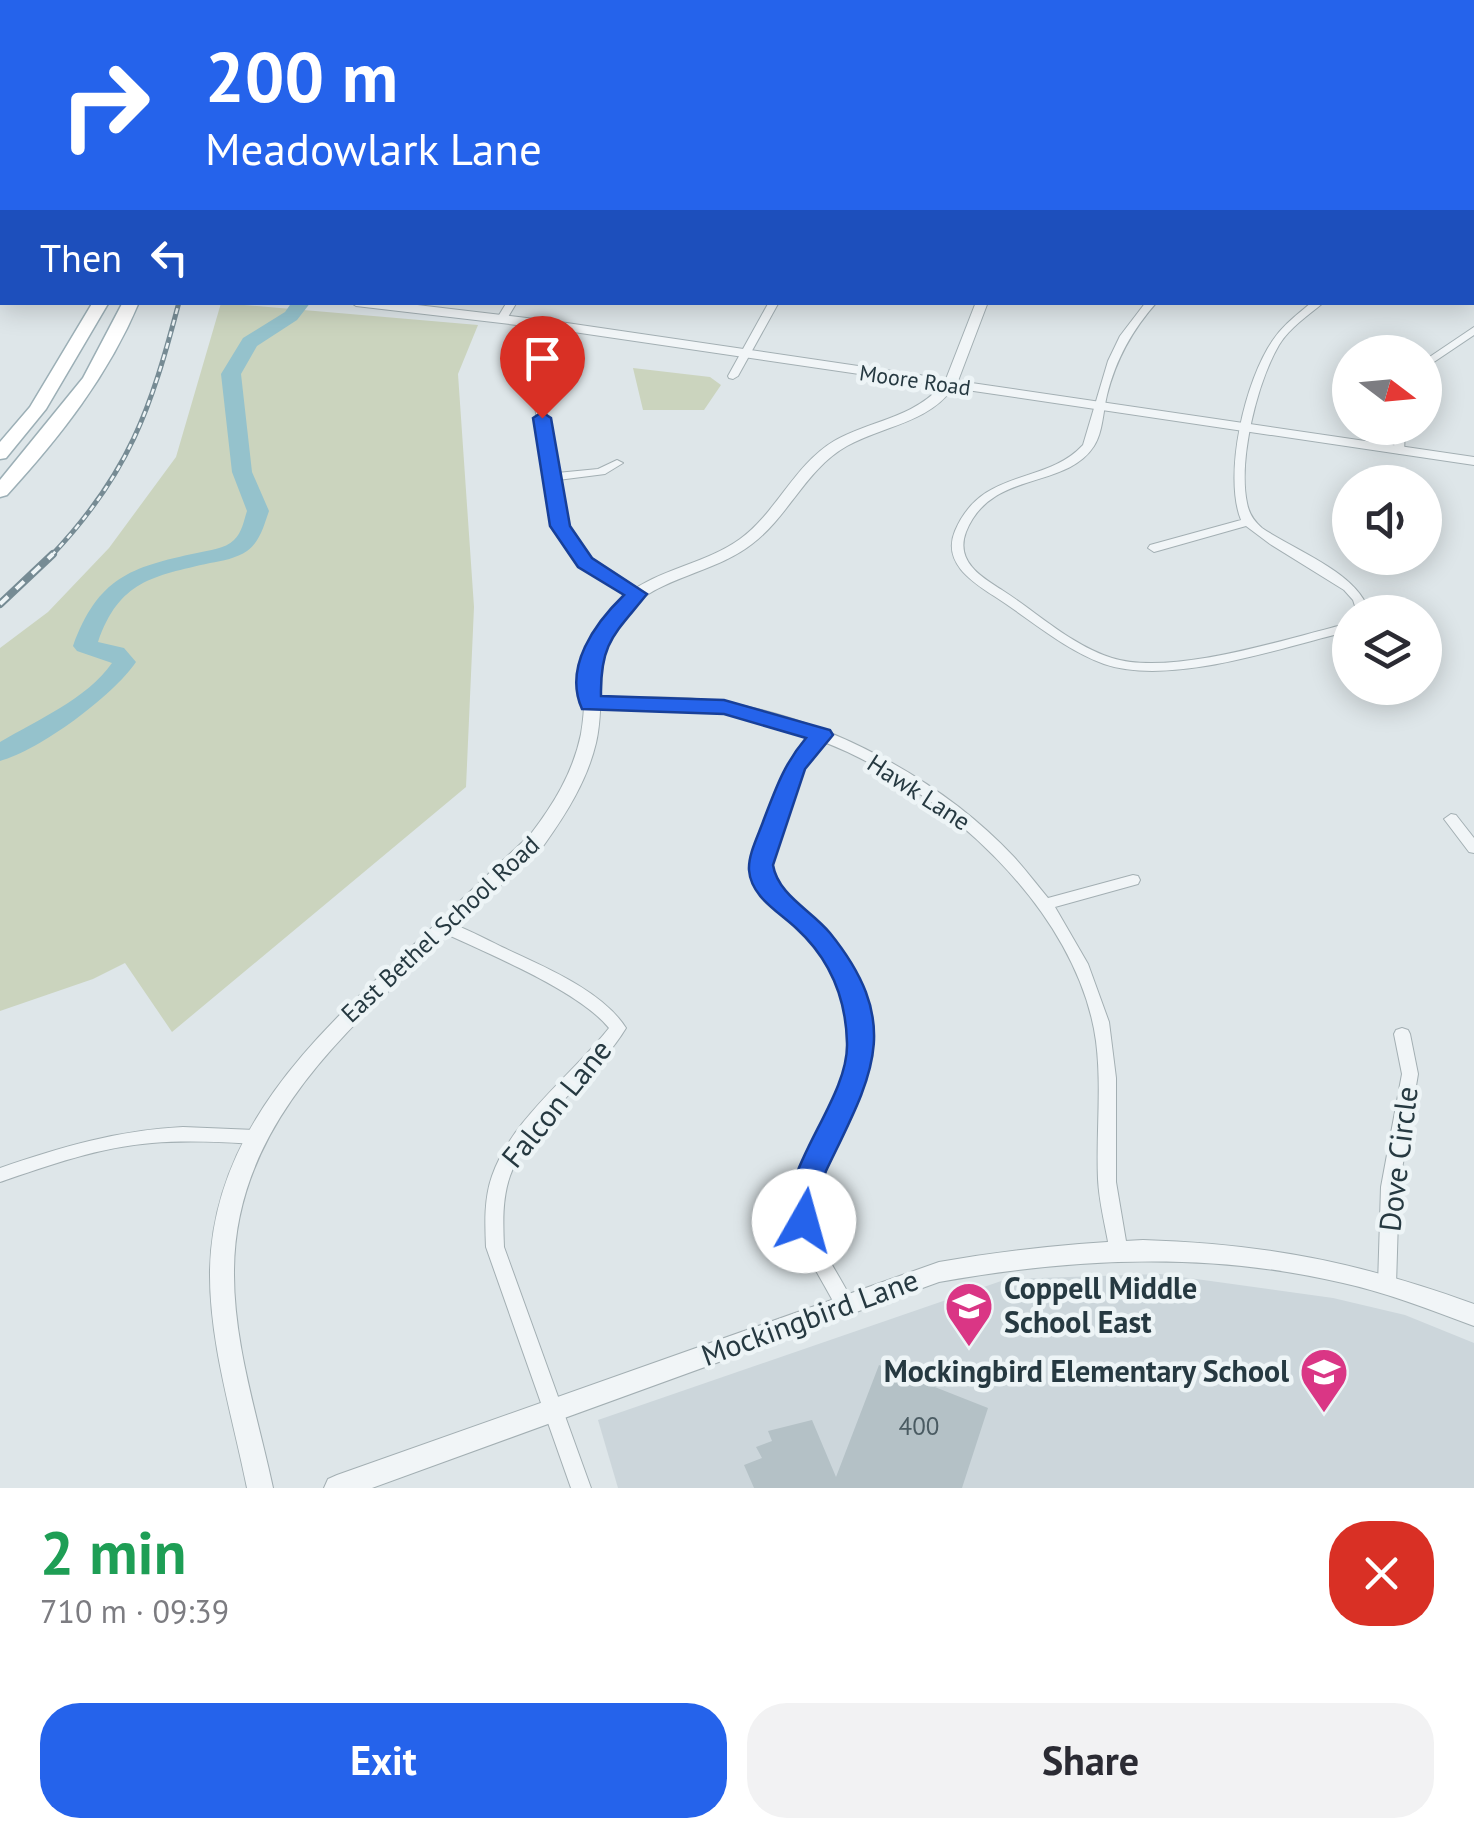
<!DOCTYPE html>
<html lang="en">
<head>
<meta charset="utf-8">
<style>
	:root { --surface:#fff; --page:#f2f2f3; --text:#2b2b33; --muted:#7c7c81; --accent:#2563eb }
	body { margin:0; font-family:"PT Sans",sans-serif; background:var(--page); color:var(--text); height:100vh; display:flex; flex-direction:column; font-size:38px; white-space:nowrap }
	* { box-sizing:border-box; margin:0 }
	p { font-size:32px; color:var(--muted) }
	.icon { flex:none; width:55px; height:55px; fill:none; stroke:currentColor; stroke-width:2; stroke-linecap:round; stroke-linejoin:round }
	.map { position:relative; height:1488px; overflow:hidden }
	.panel { display:flex; flex-direction:column; background:var(--surface); flex:1 }
	.panel>* { flex:none }
	.top-card { position:absolute; left:0px; top:0px; width:1475px; height:305px; box-shadow:0 5px 25px #0003; background:#2563eb; color:#fff; overflow:hidden }
	.needle { width:65px; rotate:106deg }
	.controls { position:absolute; left:1332px; top:335px; display:grid; gap:20px }
	.controls a { display:grid; place-items:center; width:110px; height:110px; border-radius:50%; background:var(--surface); box-shadow:0 5px 25px #0003; font-size:50px }
	.pin { position:absolute; display:grid; place-items:center; width:85px; height:85px; color:#fff; margin:-102px -42px; border-radius:50% 50% 50% 0; rotate:-45deg; box-shadow:0 0 10px #0007 }
	.pin .icon { rotate:45deg }
	.me { position:absolute; width:110px; margin:-55px; rotate:7deg; stroke-linejoin:round; filter:drop-shadow(0 0 8px #0008) }
	.turn { display:flex; align-items:center; gap:35px; height:210px; padding:0 40px; font-size:45px }
	.turn .icon { width:130px; height:130px; stroke-width:2.5 }
	.turn b { display:block; font-size:70px; line-height:85px }
	.then { display:flex; align-items:center; height:95px; padding:0 40px; background:#0003; gap:20px; font-size:38px }
	.round { display:grid; place-items:center; flex:none; width:105px; height:105px; border-radius:40px; background:var(--page) }
	.summary { display:flex; align-items:center; justify-content:space-between; height:170px; padding:0 40px }
	h1 { font-size:60px; font-weight:700; line-height:75px; color:#1e9e55 }
	.button { display:flex; gap:20px; margin-top:auto; padding:20px 40px }
	.button a { flex:1; height:115px; border-radius:40px; background:var(--accent); color:#fff; font-size:40px; font-weight:700; line-height:115px; text-align:center }
	.button a+a { background:var(--page); color:var(--text) }
	.map>svg:first-child { display:block }
</style>
</head>
<body>
<div class="map">
<svg width="1474" height="1488" viewBox="0 0 1474 1488">
	<rect width="100%" height="100%" fill="#dee6e9"/>
	<path fill="#ccd6db" d="M 1160,1274 L 1333,1298 L 1405,1315 L 1474,1343 L 1474,1488 L 618,1488 L 598,1420 L 1007,1279 Z"/>
	<path fill="#cbd4be" d="M 221,303 L 478,325 L 458,374 L 474,607 L 466,787 L 172,1032 L 125,963 L 93,979 L 0,1011 L 0,648 L 48,612 L 109,548 L 176,457 Z
		M 633,368 L 710,377 L 721,385 L 704,410 L 643,410 Z"/>
	<g fill="none" stroke-linecap="round" stroke-linejoin="round">
		<path fill="#95c2cc" fill-rule="evenodd" d="M 335,0 L 349,0 L 349,2 L 336,2 Z
			M 292,302 L 311,302 L 297,320 L 257,346 L 241,374 L 252,472 L 269,511 C 264,525 260,542 247,551 C 237,558 222,561 210,563 C 153,576 119,581 98,642 L 124,648 L 136,662 C 113,696 40,750 0,761 L 0,742 C 37,720 87,699 112,663 L 77,651 L 73,646 C 98,578 130,567 197,553 C 209,550 225,549 234,540 C 242,533 244,520 247,511 L 232,472 L 221,374 L 243,338 L 285,312 Z"/>
	</g>
	<path fill="#b4c1c6" d="M 879,1365 L 988,1408 L 962,1488 L 754,1488 L 744,1465 L 762,1458 L 756,1447 L 772,1441 L 768,1431 L 812,1420 L 836,1477 Z"/>
	<g fill="none" stroke-linecap="round" stroke-linejoin="round">
		<g stroke="#a3afb3" stroke-width="2">
			<path id="minor" d="M 530,0 L 538,0 L 538,2 L 531,2 Z
				M 1012,0 L 1072,0 L 1075,2 L 1010,2 Z
				M 1355,0 L 1363,0 L 1363,2 L 1356,2 Z
				M 1472,5 L 1474,5 L 1474,10 L 1472,10 Z
				M 1472,80 L 1474,80 L 1474,85 L 1472,85 Z
				M 1472,91 L 1474,91 L 1472,96 Z
				M 1472,144 L 1474,144 L 1474,150 L 1472,149 Z
				M 1472,238 L 1474,238 L 1474,244 L 1472,244 Z
				M 507,302 L 517,302 L 505,322 L 497,322 L 496,320 Z
				M 769,302 L 779,302 L 738,376 L 733,379 L 729,378 L 728,376 Z
				M 1146,302 L 1157,302 C 1132,330 1116,359 1107,395 C 1103,411 1103,432 1094,446 C 1066,490 990,470 966,532 C 955,561 981,577 1002,590 C 1038,613 1071,645 1112,658 C 1172,677 1288,638 1350,623 L 1350,631 C 1282,647 1171,687 1104,664 C 1063,649 1030,619 994,596 C 971,581 942,562 955,531 C 982,467 1045,486 1083,445 L 1108,361 L 1120,336 Z
				M 1312,302 L 1324,302 C 1308,316 1290,327 1279,345 C 1257,383 1238,460 1247,503 C 1249,514 1254,521 1262,528 C 1294,550 1359,573 1369,612 L 1357,612 L 1353,600 L 1344,590 L 1270,544 L 1246,526 L 1154,552 L 1148,548 L 1150,545 L 1241,520 C 1223,475 1245,380 1273,340 C 1283,325 1298,314 1312,302 Z
				M 560,323 L 565,326 L 548,352 L 542,388 L 557,473 L 598,469 L 617,460 L 623,463 L 605,474 L 558,480 L 566,526 L 589,559 L 641,591 L 643,594 L 641,597 L 633,597 L 581,565 L 554,526 L 532,388 L 538,352 L 556,324 Z
				M 1474,327 L 1474,335 L 1425,368 L 1425,360 Z
				M 1395,428 L 1405,428 L 1404,453 L 1400,454 L 1394,451 Z
				M 624,698 C 657,697 690,697 723,702 C 828,719 941,779 1014,857 C 1026,870 1037,885 1048,898 L 1133,875 L 1138,876 L 1140,880 L 1138,884 L 1055,907 L 1088,964 L 1109,1022 L 1116,1078 L 1116,1182 L 1127,1247 L 1124,1253 L 1118,1255 L 1112,1253 L 1109,1247 C 1105,1224 1099,1202 1098,1179 C 1096,1133 1102,1087 1096,1041 C 1078,910 942,788 824,742 L 801,768 L 767,865 C 788,924 853,937 865,1009 C 871,1045 866,1082 851,1115 C 837,1150 805,1181 814,1222 C 820,1251 842,1278 854,1305 L 852,1311 L 845,1313 L 838,1311 C 824,1282 802,1253 796,1221 C 788,1181 819,1150 834,1116 C 849,1083 854,1046 849,1011 C 847,993 841,976 830,961 C 809,934 757,903 753,868 C 753,860 782,777 788,766 C 793,756 804,746 812,737 C 736,707 671,703 590,708 L 583,704 L 590,700 Z
				M 1451,814 L 1456,815 L 1474,838 L 1474,853 L 1469,852 L 1444,819 Z
				M 445,921 C 465,928 484,938 502,947 C 542,966 602,990 626,1028 C 595,1080 529,1119 510,1176 C 502,1199 503,1223 504,1247 L 591,1488 L 571,1488 L 486,1247 C 485,1223 484,1199 492,1176 C 511,1120 572,1075 609,1028 C 578,990 486,953 440,931 L 437,927 L 440,923 Z
				M 1402,1028 L 1408,1030 L 1410,1034 L 1418,1074 L 1399,1187 L 1396,1285 L 1394,1291 L 1387,1293 L 1380,1291 L 1378,1285 L 1381,1187 L 1402,1074 L 1394,1034 L 1396,1030 Z
				M 183,1127 L 255,1130 L 261,1132 L 264,1137 L 261,1142 L 255,1144 C 221,1142 187,1140 152,1143 C 100,1147 50,1165 0,1182 L 0,1168 C 61,1147 119,1130 183,1127 Z"/>
		</g>
		<g stroke="#a3afb3" stroke-width="2">
			<path id="tertiary" d="M 350,302 L 392,302 L 560,322 L 946,379 L 976,302 L 988,302 L 958,381 L 1474,457 L 1474,465 L 953,388 C 928,423 883,426 847,446 C 806,469 789,516 752,544 C 714,574 659,576 625,613 C 590,651 607,697 596,743 C 587,781 566,814 544,845 C 501,885 459,925 416,965 C 326,1049 235,1139 234,1270 C 233,1343 258,1417 273,1488 L 247,1488 C 233,1417 209,1343 210,1270 C 213,1132 313,1037 408,950 C 449,912 489,873 530,835 C 553,805 573,773 581,734 C 591,682 572,651 614,606 C 647,570 701,567 740,539 C 777,512 794,465 834,441 C 869,421 913,418 941,386 L 560,330 L 356,306 Z
				M 1143,1240 C 1266,1244 1358,1262 1474,1304 L 1474,1326 C 1431,1310 1388,1293 1343,1283 C 1208,1251 1074,1258 939,1282 L 372,1488 L 324,1488 L 328,1479 L 337,1475 L 939,1262 C 1007,1250 1074,1243 1143,1240 Z"/>
		</g>
		<g stroke="#9cafb6" stroke-width="3">
			<path id="primary" d="M 194,0 L 206,0 L 206,2 L 194,2 Z
				M 216,0 L 228,0 L 228,2 L 216,2 Z
				M 93,302 L 109,302 L 46,409 L 6,458 L 0,459 L 0,442 L 30,407 Z
				M 123,302 L 139,302 C 108,376 60,437 7,495 L 0,497 L 0,480 L 83,378 Z"/>
		</g>
		<use href="#minor" fill="#f1f5f7" fill-rule="evenodd"/>
		<use href="#tertiary" fill="#f1f5f7" fill-rule="evenodd"/>
		<use href="#primary" fill="#fff" fill-rule="evenodd"/>
		<g stroke="#768b94" stroke-width="5">
			<path id="rail-far1" d="M 51,556 C 129,474 151,409 179,302"/>
		</g>
		<g stroke="#768b94" stroke-width="8">
			<path id="rail" d="M 0,604 L 53,554"/>
		</g>
		<use href="#rail-far1" stroke="#edf4f6" stroke-width="2.5" stroke-dasharray="6" stroke-linecap="butt"/>
		<use href="#rail" stroke="#edf4f6" stroke-width="4" stroke-dasharray="11" stroke-linecap="butt"/>
	</g>
	<path fill="#2563eb" stroke="#184099" stroke-width="2.5" d="M 542,412 L 551,418 L 570,526 L 592,558 L 647,594 C 615,634 600,642 601,696 L 724,700 L 830,730 L 833,735 L 805,769 L 773,865 C 778,895 811,910 830,933 C 905,1026 871,1077 826,1171 C 818,1189 824,1212 815,1230 L 804,1234 L 794,1230 C 769,1179 849,1103 847,1043 C 846,998 830,959 796,928 C 778,911 751,897 749,870 C 748,854 759,834 764,819 C 776,788 784,764 806,738 L 724,714 L 582,709 C 563,667 595,623 624,595 L 578,567 L 550,526 L 533,418 Z"/>
	<defs>
		<g id="school-pin" transform="scale(2.5)"><path d="M0 17L-7.5 6A9.5 9.5 0 1 1 7.5 6Z" fill="#da3685" stroke="#edf4f6"/><path d="M0-5L7-2L0 1L-7-2ZM-4 1L0 2.5L4 1V4Q0 6-4 4Z" fill="#fff"/></g>
	</defs>
	<g fill-rule="evenodd">
		<use href="#school-pin" x="969" y="1306"/>
		<use href="#school-pin" x="1324" y="1372"/>
	</g>
	<g text-anchor="middle" stroke-width="9" stroke-linejoin="round" paint-order="stroke">
		<g font-size="22" fill="#263941" stroke="#edf4f6">
			<text transform="translate(915 380) rotate(8)" y="8">Moore Road</text>
		</g>
		<g font-size="25" fill="#263941" stroke="#edf4f6">
			<text transform="translate(919 792) rotate(33)" y="9">Hawk Lane</text>
			<text transform="translate(440 929) rotate(-43)" y="9">East Bethel School Road</text>
		</g>
		<g font-size="25" fill="#4a5b62">
			<text x="919" y="1435">400</text>
		</g>
		<g font-size="30" fill="#263941" stroke="#edf4f6">
			<text transform="translate(557 1104) rotate(-51)" y="10">Falcon Lane</text>
			<text transform="translate(1399 1159) rotate(-83)" y="10">Dove Circle</text>
			<text transform="translate(810 1318) rotate(-20)" y="10">Mockingbird Lane</text>
		</g>
		<g font-size="30" font-weight="bold" fill="#263941" stroke="#edf4f6" text-anchor="start">
			<text x="1004" y="1299">Coppell Middle<tspan x="1004" dy="34">School East</tspan></text>
			<text x="1289" y="1382" text-anchor="end">Mockingbird Elementary School</text>
		</g>
	</g>
</svg>
<div class="controls">
<a><svg class="needle" viewBox="-14 -14 28 28"><path d="M0-13l5 13h-10z" fill="#e53935"/><path d="M0 13l5-13h-10z" fill="#7c7c81"/></svg></a>
<a><svg class="icon" aria-label="sound" viewBox="0 0 24 24"><path d="M4 9h4l5-4v14l-5-4H4zM17 9q2 3 0 6"/></svg></a>
<a><svg class="icon" aria-label="layers" viewBox="0 0 24 24"><path d="M12 4l9 5-9 5-9-5zM3 14l9 5 9-5"/></svg></a>
</div>
<div class="pin" style="left:542px;top:418px;background:#d93025"><svg class="icon" aria-label="arrive" viewBox="0 0 24 24"><path d="M6 21V4h12l-3 4 3 4H6"/></svg></div>
<svg class="me" style="left:804px;top:1221px" viewBox="-20 -20 40 40"><circle r="19" fill="#fff"/><path d="M0-13L10 11 0 6-10 11z" fill="#2563eb"/></svg>
<div class="top-card">
<div class="turn"><svg class="icon" aria-label="right" viewBox="0 0 24 24"><path d="M7 20v-9h11M14 6l5 5-5 5"/></svg><div><b>200 m</b>Meadowlark Lane</div></div>
<div class="then">Then<svg class="icon" aria-label="left" viewBox="0 0 24 24"><path d="M17 20v-9H6M10 6l-5 5 5 5"/></svg></div>
</div>
</div>
<section class="panel">
<div class="summary"><div><h1>2 min</h1><p>710 m · 09:39</p></div><a class="round" style="background:#d93025;color:#fff"><svg class="icon" aria-label="close" viewBox="0 0 24 24"><path d="M6 6l12 12M18 6L6 18"/></svg></a></div>
<div class="button"><a>Exit</a><a>Share</a></div>
</section>
</body>
</html>
